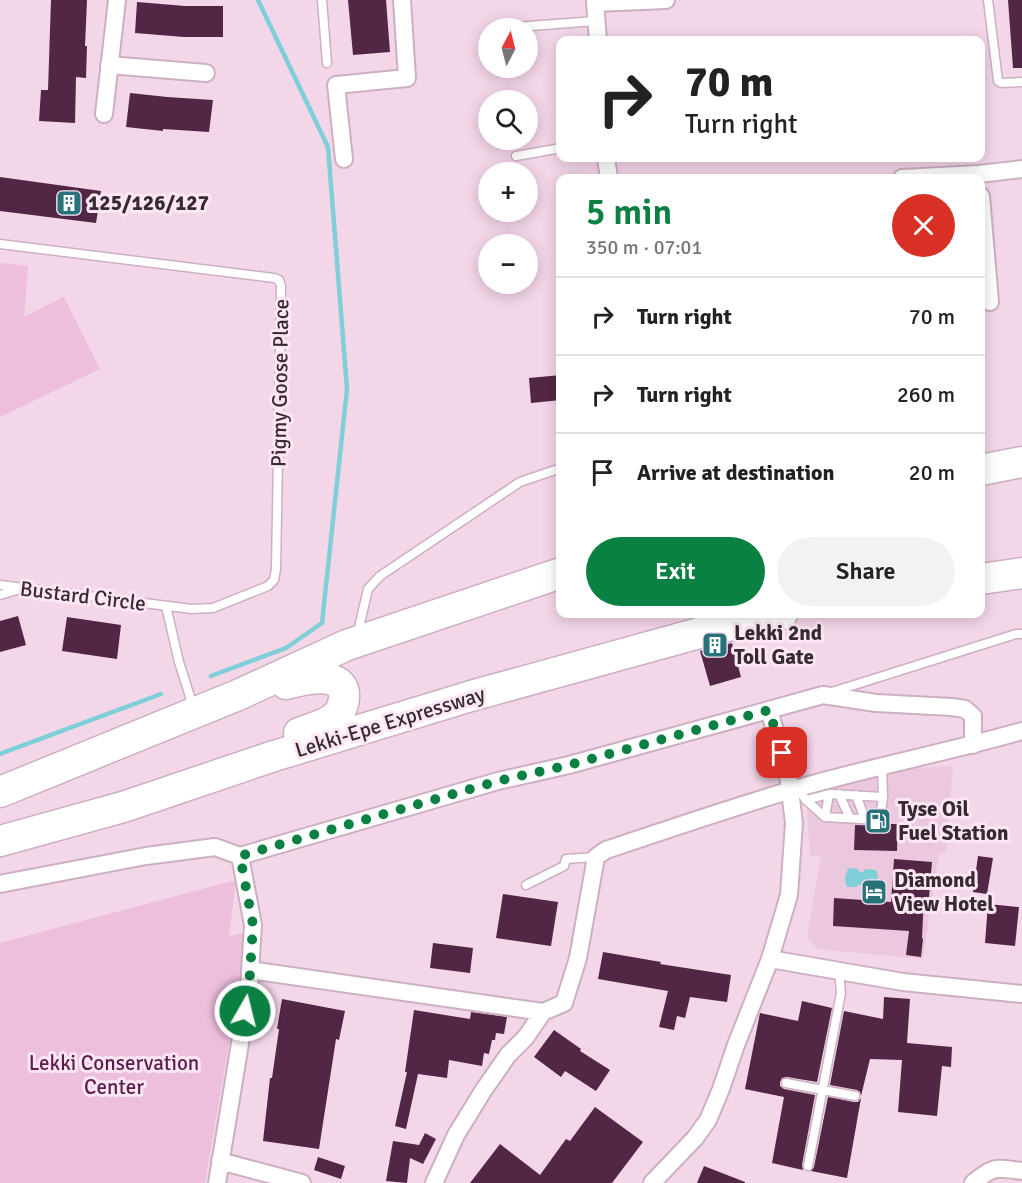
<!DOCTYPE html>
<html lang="en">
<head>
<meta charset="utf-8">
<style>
	:root { --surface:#fff; --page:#f2f2f2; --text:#222; --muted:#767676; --line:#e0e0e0; --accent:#0b8043 }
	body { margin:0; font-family:Signika,sans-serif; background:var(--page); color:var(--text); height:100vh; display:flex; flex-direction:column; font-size:22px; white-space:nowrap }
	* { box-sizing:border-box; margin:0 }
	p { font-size:20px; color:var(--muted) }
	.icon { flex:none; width:33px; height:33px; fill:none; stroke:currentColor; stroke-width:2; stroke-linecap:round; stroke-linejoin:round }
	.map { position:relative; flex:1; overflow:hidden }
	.sheet { position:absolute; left:556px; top:174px; width:429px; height:444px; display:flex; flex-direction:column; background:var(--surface); border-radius:12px; box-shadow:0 3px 15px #0003 }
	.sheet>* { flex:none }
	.hud { position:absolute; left:556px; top:36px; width:429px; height:126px; border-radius:12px; box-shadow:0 3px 15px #0003; background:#fff; color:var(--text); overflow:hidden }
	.needle { width:39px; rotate:7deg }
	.controls { position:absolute; left:478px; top:18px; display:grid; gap:12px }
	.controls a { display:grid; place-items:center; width:60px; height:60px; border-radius:50%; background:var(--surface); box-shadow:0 3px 15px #0003; font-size:30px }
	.pin { position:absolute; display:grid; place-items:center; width:51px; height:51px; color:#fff; margin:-26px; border-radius:12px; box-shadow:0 3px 9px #0006 }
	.me { position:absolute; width:66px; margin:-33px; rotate:8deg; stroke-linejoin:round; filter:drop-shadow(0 0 4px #0008) }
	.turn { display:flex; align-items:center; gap:21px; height:126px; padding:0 30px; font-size:27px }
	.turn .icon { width:78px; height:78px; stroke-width:2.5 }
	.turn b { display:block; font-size:42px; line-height:51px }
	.round { display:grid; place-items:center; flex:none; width:63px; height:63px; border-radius:32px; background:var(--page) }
	.overview { display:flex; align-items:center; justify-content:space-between; height:102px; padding:0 30px }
	h1 { font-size:36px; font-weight:600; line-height:45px; color:var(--accent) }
	.cta { display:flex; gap:12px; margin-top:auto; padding:12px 30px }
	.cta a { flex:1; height:69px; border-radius:36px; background:var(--accent); color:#fff; font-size:24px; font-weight:600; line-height:69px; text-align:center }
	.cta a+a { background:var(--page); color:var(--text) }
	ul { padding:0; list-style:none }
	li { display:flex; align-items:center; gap:18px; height:78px; padding:0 30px; border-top:2px solid var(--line) }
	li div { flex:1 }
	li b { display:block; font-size:22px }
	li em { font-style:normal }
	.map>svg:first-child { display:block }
</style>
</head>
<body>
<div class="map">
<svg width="1022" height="1183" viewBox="0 0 1022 1183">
	<rect width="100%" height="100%" fill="#f4d6e9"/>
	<path fill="#ebc8de" d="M 953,766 L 946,852 L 939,853 L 923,959 L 817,949 L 807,936 L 821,856 L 810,856 L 806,789 L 880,771 Z"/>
	<path fill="#eebedd" d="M 0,263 L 28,266 L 24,317 L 64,297 L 100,369 L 0,417 Z
		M 236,880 L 229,936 L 248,932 L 205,1183 L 0,1183 L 0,943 Z"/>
	<path fill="#7fcfd9" d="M 849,868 L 858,869 L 859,872 L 863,872 L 865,869 L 876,870 C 879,875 878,885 874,889 L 863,888 L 862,885 L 858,885 L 856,887 L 847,887 C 844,881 845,873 849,868 Z"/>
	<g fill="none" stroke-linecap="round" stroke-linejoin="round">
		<path stroke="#7fcfd9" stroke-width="4.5" d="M 211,676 L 286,648 L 322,623 L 347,389 L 328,147 L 258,0
			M 0,754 L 161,694"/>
	</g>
	<path fill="#522645" d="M 51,0 L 87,0 L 85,46 L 87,46 L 86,78 L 76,77 L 75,123 L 39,121 L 41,90 L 48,90 Z
		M 348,0 L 386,0 L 390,52 L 353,55 Z
		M 1008,0 L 1022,0 L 1022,68 L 1013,68 Z
		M 137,2 L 185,6 L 223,6 L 223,37 L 184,37 L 135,33 Z
		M 130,93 L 167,97 L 213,100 L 209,132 L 163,129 L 163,131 L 126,127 Z
		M 0,177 L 101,191 L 96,223 L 0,211 Z
		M 561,375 L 561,400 L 531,403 L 529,378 Z
		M 18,616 L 26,645 L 0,652 L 0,621 Z
		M 67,617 L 121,625 L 117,659 L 62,651 Z
		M 732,643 L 741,677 L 710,686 L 700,651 Z
		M 885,824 L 898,824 L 897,851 L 854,850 L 855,825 L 880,826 Z
		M 978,856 L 993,858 L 987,894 L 973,892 Z
		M 894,859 L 932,862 L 929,897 L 924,897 L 922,938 L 923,939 L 921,957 L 906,955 L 909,931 L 833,926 L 834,898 L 891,902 Z
		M 503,894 L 558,902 L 551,946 L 496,938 Z
		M 988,904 L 1019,907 L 1015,946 L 985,943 Z
		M 433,943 L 473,948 L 470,973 L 430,968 Z
		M 603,952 L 661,962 L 660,964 L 731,975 L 727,1002 L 690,997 L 685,1018 L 677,1016 L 674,1030 L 659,1027 L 668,991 L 598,979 Z
		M 884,997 L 910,999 L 907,1043 L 952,1047 L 951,1067 L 942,1066 L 937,1116 L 898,1112 L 902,1060 L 870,1059 L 861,1096 L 860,1092 L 857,1090 L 830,1085 L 844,1011 L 883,1019 Z
		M 282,999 L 345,1011 L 339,1040 L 336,1039 L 319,1149 L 263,1141 L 270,1078 L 272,1078 L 279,1029 L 277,1029 Z
		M 802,1001 L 832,1008 L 817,1082 L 787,1077 L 782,1078 L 780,1082 L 780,1086 L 784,1089 L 815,1095 L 802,1165 L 803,1170 L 772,1163 L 784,1097 L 745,1089 L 760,1013 L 798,1021 Z
		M 414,1010 L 470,1019 L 471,1012 L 507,1017 L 504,1034 L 496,1033 L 495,1040 L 492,1040 L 489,1054 L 484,1053 L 482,1066 L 449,1060 L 447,1078 L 418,1074 L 406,1129 L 395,1126 L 407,1072 L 405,1072 Z
		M 554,1030 L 581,1049 L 580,1051 L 610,1070 L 596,1091 L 565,1071 L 561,1077 L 534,1057 Z
		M 828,1097 L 854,1102 L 858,1102 L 861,1098 L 847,1178 L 811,1171 L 814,1167 Z
		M 595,1107 L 643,1142 L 612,1183 L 470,1183 L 500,1144 L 540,1175 L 566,1139 L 570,1141 Z
		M 425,1133 L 436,1139 L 423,1164 L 410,1158 L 407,1183 L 386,1181 L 393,1141 L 419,1145 Z
		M 318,1157 L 345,1166 L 341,1179 L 314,1170 Z
		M 704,1166 L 745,1182 L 745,1183 L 697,1183 Z"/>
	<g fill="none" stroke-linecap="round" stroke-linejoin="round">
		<g stroke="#ccb0c2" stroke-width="11">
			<path id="lane" d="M 322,0 L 327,63
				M 988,0 L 998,81 L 1001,83 L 1022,82
				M 503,28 L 596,21
				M 516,156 L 561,148
				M 0,244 L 274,278 L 279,280 L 281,286 L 276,569 L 274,580 L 268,586 L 213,608 L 192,609 L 0,585
				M 0,595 L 20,589
				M 166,606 L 179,662 L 194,709
				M 357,636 L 368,589 L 380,576 L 520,482 L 561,468
				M 832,692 L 1016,634 L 1022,634
				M 882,766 L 883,797
				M 797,788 L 806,800 L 825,817 L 880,820 L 883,797 L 829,794 L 825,817
				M 839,794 L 850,818
				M 856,795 L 865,819
				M 806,800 L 829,794
				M 526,885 L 564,866 L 566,859 L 596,857
				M 786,1083 L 855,1096
				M 808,1166 L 841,993 L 839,971"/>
		</g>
		<g stroke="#ccb0c2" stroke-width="20">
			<path id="street" d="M 595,0 L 595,3 L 666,0
				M 595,3 L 598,40
				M 109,65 L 206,73
				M 104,114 L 117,0
				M 606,158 L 609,178
				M 344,159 L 336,85 L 407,78 L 402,0
				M 902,178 L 979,174 L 1022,169
				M 981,196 L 990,302
				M 0,884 L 146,856 L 215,847 L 240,856 L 498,781 L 569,765 L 823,695 L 876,703 L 952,707 L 965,709 L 973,716 L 973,745
				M 770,959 L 903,982 L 1022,994
				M 250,970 L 543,1012
				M 220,1161 L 302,1183
				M 217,1183 L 249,989 L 253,925 L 240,856
				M 434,1183 L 456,1135 L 483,1091 L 508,1055 L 526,1037 L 543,1012 L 564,1003 L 578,958 L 596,857 L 606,850 C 666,830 727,809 788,791 C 865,768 945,753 1022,731
				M 652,1183 L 695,1138 L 708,1120 L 721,1089 L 736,1045 L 770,959 L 789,895 L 794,823 L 788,775 L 769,710
				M 973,1183 C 995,1165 995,1168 1022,1171"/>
		</g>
		<g stroke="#ccb0c2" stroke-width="33">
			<path id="highway" d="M 981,470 L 1022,462
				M 981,579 L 1022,573
				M 286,684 C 301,680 346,668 344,698 C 344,703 341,711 337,715 C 328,725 311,728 299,733
				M 0,792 L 238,695 L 347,645 L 561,573
				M 0,841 L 123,807 L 274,756 L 471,696 L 710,630 L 782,614"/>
		</g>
		<use href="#lane" stroke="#fff" stroke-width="8"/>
		<use href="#street" stroke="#fff" stroke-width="16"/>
		<use href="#highway" stroke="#fff" stroke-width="30"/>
	</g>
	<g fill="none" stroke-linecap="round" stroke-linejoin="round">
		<path stroke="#0b8043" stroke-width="10" stroke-dasharray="0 18" d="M 245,1011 L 249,989 L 253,925 L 240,856 L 498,781 L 569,765 L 769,710 L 782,753"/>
	</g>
	<defs>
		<g id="building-square" transform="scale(1.35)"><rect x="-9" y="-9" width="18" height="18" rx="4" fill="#28727a" stroke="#fee6f5"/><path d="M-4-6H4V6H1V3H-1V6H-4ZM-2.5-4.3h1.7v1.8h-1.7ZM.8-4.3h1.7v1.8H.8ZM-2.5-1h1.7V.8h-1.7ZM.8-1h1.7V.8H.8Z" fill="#fff"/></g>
		<g id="fuel-square" transform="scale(1.35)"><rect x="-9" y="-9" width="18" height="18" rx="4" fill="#28727a" stroke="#fee6f5"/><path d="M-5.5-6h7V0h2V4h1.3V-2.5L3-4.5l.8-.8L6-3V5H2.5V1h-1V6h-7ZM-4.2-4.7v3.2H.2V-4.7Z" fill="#fff"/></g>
		<g id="hotel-square" transform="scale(1.35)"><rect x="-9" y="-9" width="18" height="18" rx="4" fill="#28727a" stroke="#fee6f5"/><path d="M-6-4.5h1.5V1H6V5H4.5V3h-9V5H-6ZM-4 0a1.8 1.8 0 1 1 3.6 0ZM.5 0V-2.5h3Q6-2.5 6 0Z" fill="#fff"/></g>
	</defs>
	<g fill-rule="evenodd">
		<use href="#building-square" x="69" y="203"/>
		<use href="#building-square" x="715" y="645"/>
		<use href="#fuel-square" x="878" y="821"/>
		<use href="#hotel-square" x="874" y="892"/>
	</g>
	<g text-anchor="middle" stroke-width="6" stroke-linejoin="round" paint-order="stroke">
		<g font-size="21" font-weight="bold" fill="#362b32" stroke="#fee6f5" text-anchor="start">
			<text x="88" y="210">125/126/127</text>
			<text x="734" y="640">Lekki 2nd<tspan x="734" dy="24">Toll Gate</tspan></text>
			<text x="898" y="816">Tyse Oil<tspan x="898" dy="24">Fuel Station</tspan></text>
			<text x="894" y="887">Diamond<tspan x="894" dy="24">View Hotel</tspan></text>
		</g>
		<g font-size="21" fill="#362b32" stroke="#fee6f5">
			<text transform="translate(280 383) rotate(-89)" y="7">Pigmy Goose Place</text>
			<text transform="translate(83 596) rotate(7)" y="7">Bustard Circle</text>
			<text transform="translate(390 722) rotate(-17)" y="7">Lekki-Epe Expressway</text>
		</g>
		<g font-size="21" fill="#5c1d4b" stroke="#fee6f5">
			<text x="114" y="1070">Lekki Conservation<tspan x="114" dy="24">Center</tspan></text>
		</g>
	</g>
</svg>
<div class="controls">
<a><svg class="needle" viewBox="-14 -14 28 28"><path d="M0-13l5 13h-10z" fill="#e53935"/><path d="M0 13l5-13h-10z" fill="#767676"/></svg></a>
<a><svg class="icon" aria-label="search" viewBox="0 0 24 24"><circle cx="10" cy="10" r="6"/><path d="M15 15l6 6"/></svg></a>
<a>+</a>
<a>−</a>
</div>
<div class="pin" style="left:782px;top:753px;background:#d93025"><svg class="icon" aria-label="arrive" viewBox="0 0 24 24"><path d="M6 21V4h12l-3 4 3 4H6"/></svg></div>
<svg class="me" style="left:245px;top:1011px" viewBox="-20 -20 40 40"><circle r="17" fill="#0b8043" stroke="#fff" stroke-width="3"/><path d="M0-11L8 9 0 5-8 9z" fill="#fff"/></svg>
<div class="hud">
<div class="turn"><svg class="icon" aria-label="right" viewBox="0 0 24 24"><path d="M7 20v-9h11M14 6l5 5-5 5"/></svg><div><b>70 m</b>Turn right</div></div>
</div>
<section class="sheet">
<div class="overview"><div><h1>5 min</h1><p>350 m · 07:01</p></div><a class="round" style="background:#d93025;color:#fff"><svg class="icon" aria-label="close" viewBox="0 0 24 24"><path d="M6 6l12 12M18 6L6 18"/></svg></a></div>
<ul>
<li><svg class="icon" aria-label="right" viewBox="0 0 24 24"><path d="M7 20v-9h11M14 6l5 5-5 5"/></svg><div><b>Turn right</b></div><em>70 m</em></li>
<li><svg class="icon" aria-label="right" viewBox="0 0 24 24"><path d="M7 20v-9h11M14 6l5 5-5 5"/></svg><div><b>Turn right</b></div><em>260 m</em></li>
<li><svg class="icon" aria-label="arrive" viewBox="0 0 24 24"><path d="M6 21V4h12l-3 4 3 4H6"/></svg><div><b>Arrive at destination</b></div><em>20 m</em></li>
</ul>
<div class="cta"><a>Exit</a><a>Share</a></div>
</section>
</div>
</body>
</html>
